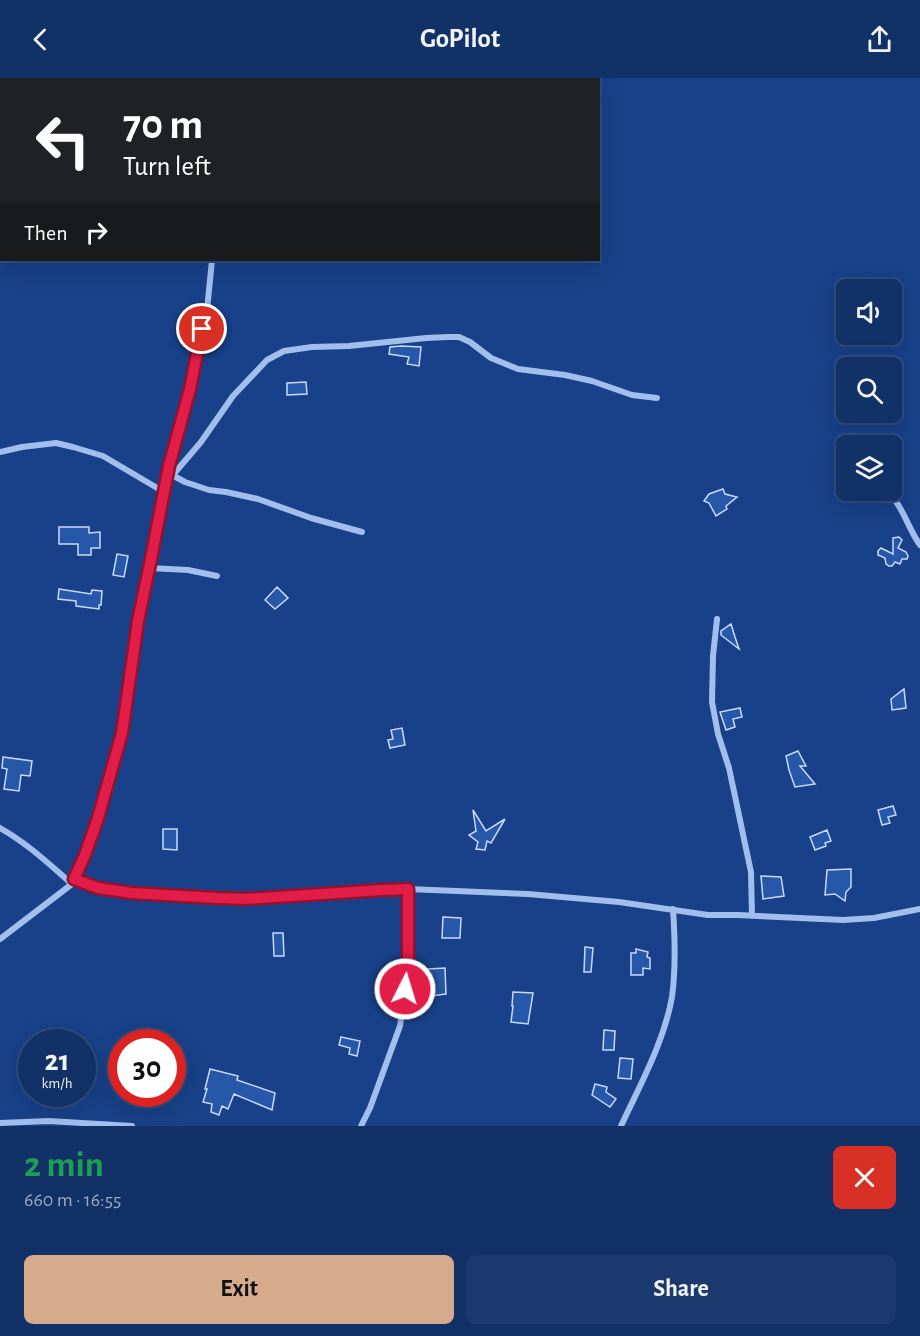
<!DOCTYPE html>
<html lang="en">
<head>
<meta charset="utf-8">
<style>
	:root { --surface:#123167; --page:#1b396d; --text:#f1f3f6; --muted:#9ca9c0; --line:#314c7b; --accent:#d6ab8b }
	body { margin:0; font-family:"Alegreya Sans",sans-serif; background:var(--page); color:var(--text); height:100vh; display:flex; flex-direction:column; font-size:22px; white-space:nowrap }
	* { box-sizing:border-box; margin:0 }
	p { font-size:20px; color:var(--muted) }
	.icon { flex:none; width:33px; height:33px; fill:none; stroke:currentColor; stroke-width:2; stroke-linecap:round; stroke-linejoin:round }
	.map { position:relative; height:1048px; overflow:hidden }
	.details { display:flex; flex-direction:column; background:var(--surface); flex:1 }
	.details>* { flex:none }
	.guide { position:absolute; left:0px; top:0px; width:600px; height:183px; box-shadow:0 6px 24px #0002,0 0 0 2px var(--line); background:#202124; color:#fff; overflow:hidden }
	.buttons { position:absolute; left:836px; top:201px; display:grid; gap:12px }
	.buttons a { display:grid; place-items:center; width:66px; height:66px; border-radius:9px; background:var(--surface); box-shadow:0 6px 24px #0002,0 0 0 2px var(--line); font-size:30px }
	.speed { position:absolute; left:18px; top:951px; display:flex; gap:12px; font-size:30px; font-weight:700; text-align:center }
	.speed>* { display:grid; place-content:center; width:78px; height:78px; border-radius:50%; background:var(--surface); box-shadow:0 6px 24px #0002,0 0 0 2px var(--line); line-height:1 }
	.speed small { font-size:15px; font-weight:400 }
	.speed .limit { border:9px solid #d22; background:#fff; color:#111 }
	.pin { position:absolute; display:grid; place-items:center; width:51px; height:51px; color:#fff; margin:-26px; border:3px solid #fff; border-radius:50%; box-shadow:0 2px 6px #0007 }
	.me { position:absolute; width:66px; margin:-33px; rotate:5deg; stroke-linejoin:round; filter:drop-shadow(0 0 4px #0008) }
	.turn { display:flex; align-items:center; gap:21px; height:126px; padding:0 24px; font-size:27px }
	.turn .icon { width:78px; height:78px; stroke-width:2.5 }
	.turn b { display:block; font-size:42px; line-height:51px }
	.then { display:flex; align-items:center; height:57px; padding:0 24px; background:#0003; gap:12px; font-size:22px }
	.round { display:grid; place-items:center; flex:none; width:63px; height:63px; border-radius:9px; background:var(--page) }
	.overview { display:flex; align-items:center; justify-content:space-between; height:102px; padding:0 24px }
	h1 { font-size:36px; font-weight:700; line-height:45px; color:#1e9e55 }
	.primary-button { display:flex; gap:12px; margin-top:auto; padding:12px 24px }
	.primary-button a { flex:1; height:69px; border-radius:9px; background:var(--accent); color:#111; font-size:24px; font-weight:700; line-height:69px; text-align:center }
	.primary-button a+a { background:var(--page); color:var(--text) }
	header { display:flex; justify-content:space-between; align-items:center; height:78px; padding:0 24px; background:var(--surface); font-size:27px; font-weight:700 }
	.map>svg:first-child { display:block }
</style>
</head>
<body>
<header><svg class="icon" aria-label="back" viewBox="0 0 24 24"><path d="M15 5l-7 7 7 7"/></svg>GoPilot<svg class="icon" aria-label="share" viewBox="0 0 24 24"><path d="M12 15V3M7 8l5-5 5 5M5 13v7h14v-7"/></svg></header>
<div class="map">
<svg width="920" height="1048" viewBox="0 0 920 1048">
	<rect width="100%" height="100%" fill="#184189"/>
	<path fill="#2757a8" stroke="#c7dafa" stroke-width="1.5" d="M 401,268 L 421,269 L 419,288 L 407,286 L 409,279 L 389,276 L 390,269 Z
		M 306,304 L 307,316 L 287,317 L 287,305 Z
		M 723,411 L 725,416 L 737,419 L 726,428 L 727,431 L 716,438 L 709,425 L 704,423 L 709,416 Z
		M 59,449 L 89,449 L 89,455 L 100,454 L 100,470 L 91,470 L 91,477 L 78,477 L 78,466 L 59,466 Z
		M 899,459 L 902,462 L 898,470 L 906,474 L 908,478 L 907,481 L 902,481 L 900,486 L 895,484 L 892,488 L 889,488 L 886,486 L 885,480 L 878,477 L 878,473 L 881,470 L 893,476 L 893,460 Z
		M 117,476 L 128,478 L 124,499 L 113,497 Z
		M 277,509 L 288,520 L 275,531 L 265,522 Z
		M 59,511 L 91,516 L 92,512 L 102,513 L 101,527 L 99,527 L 99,531 L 76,528 L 76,523 L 58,521 Z
		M 731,546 L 735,559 L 739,571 L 721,557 L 721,553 Z
		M 904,611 L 906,630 L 892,632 L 891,621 Z
		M 740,630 L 742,639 L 733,641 L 735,649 L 726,652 L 720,634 Z
		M 402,650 L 405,667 L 390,670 L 388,662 L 393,661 L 391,652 Z
		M 798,673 L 806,688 L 800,688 L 815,706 L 795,709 L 789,692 L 786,678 Z
		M 3,679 L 32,683 L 30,698 L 21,697 L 19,713 L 4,711 L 7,691 L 2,690 Z
		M 893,728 L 896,737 L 888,739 L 890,745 L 882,747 L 878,732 Z
		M 473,732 L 486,753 L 505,741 L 491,765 L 487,763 L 485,772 L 476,771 L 478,764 L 469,757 L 476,753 Z
		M 163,751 L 177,751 L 177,772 L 163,771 Z
		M 827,752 L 831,763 L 825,765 L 826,768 L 815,772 L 810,759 Z
		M 851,791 L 851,809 L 846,814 L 845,823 L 835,816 L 825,817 L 827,792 Z
		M 761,798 L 781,799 L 784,818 L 763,821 Z
		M 443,839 L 461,840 L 460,860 L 442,860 Z
		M 273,855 L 283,855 L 284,878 L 274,878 Z
		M 585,869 L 593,870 L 591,894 L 584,894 Z
		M 636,871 L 648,874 L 647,879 L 650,880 L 650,891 L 643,890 L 643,897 L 631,897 L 631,875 L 636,875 Z
		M 445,890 L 446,916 L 431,918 L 428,891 Z
		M 513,914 L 533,915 L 528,946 L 511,944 L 513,928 L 512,928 Z
		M 604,952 L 615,953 L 614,972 L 603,972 Z
		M 341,959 L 360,963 L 357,978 L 349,976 L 350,970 L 339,967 Z
		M 620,980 L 633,981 L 631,1001 L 618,1000 Z
		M 210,991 L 238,998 L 237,1002 L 275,1015 L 272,1032 L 234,1016 L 228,1031 L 222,1028 L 219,1037 L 211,1034 L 212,1026 L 203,1024 L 207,1011 L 205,1011 Z
		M 595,1006 L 607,1009 L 606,1014 L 616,1021 L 610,1029 L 592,1017 Z"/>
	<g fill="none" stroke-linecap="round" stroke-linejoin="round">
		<path stroke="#a1beed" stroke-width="6" d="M 324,2 L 325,0
			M 0,374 L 22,369 L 56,365 L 73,369 L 103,378 L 164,414
			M 172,397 L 185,404 L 209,412 L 226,414 L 258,421 L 311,440 L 362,454
			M 166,405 L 201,364 L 233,318 L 267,282 L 284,273 L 312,269 L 349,268 L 426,260 L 448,259 L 459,259 L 470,264 L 491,280 L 518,291 L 565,297 L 592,303 L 632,317 L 657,320
			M 885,412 C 903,426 907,449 920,467
			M 150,490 L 188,492 L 217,498
			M 717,541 L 713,578 L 712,624 L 718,656 L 729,690 L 751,794 L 752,838
			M 0,750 C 27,765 49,786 72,806
			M 74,801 L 98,810 L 132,815 L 217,820 L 246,821 L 382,812 L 408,811 L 528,816 L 619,824 L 708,837 L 738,837 L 843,842 L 874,840 L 920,831
			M 0,861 L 72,806 L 85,777 L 98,740 L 121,655 L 138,543 L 151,481 L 169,388 L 190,311 L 207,232 L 212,182
			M 0,1045 L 49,1043 L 132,1048
			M 361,1048 L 370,1030 L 400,948 L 408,893 L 408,811
			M 621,1048 C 640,1007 664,964 672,919 C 676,890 675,860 673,831"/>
	</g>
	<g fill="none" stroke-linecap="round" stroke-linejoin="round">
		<g stroke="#92132f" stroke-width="15">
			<path id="route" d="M 202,251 L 190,311 L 169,388 L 151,481 L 138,543 L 122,655 L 98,740 L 85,777 L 74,801 L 98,810 L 132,815 L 217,820 L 246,821 L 382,812 L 408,811 L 408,893 L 405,911"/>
		</g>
		<use href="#route" stroke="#e11d48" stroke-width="10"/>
	</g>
</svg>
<div class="buttons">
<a><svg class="icon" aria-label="sound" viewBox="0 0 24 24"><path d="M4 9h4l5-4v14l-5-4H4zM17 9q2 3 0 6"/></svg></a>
<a><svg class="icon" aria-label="search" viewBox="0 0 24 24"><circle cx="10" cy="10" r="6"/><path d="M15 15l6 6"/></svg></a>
<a><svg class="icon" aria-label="layers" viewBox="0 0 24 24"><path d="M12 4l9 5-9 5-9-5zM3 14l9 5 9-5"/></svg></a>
</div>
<div class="speed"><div>21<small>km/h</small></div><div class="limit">30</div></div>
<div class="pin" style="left:202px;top:251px;background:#d93025"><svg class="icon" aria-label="arrive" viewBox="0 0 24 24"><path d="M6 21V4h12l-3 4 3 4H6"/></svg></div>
<svg class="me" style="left:405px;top:911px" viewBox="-20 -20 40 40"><circle r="17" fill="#e11d48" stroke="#fff" stroke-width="3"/><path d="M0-11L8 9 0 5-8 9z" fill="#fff"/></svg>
<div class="guide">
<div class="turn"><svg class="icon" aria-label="left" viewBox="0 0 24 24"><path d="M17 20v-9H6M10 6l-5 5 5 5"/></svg><div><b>70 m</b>Turn left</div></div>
<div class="then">Then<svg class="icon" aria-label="right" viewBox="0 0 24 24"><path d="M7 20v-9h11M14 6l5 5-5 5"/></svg></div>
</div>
</div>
<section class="details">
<div class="overview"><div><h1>2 min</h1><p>660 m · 16:55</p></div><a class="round" style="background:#d93025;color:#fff"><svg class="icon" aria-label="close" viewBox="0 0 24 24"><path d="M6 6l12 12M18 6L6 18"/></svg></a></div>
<div class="primary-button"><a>Exit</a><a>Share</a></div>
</section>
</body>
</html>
